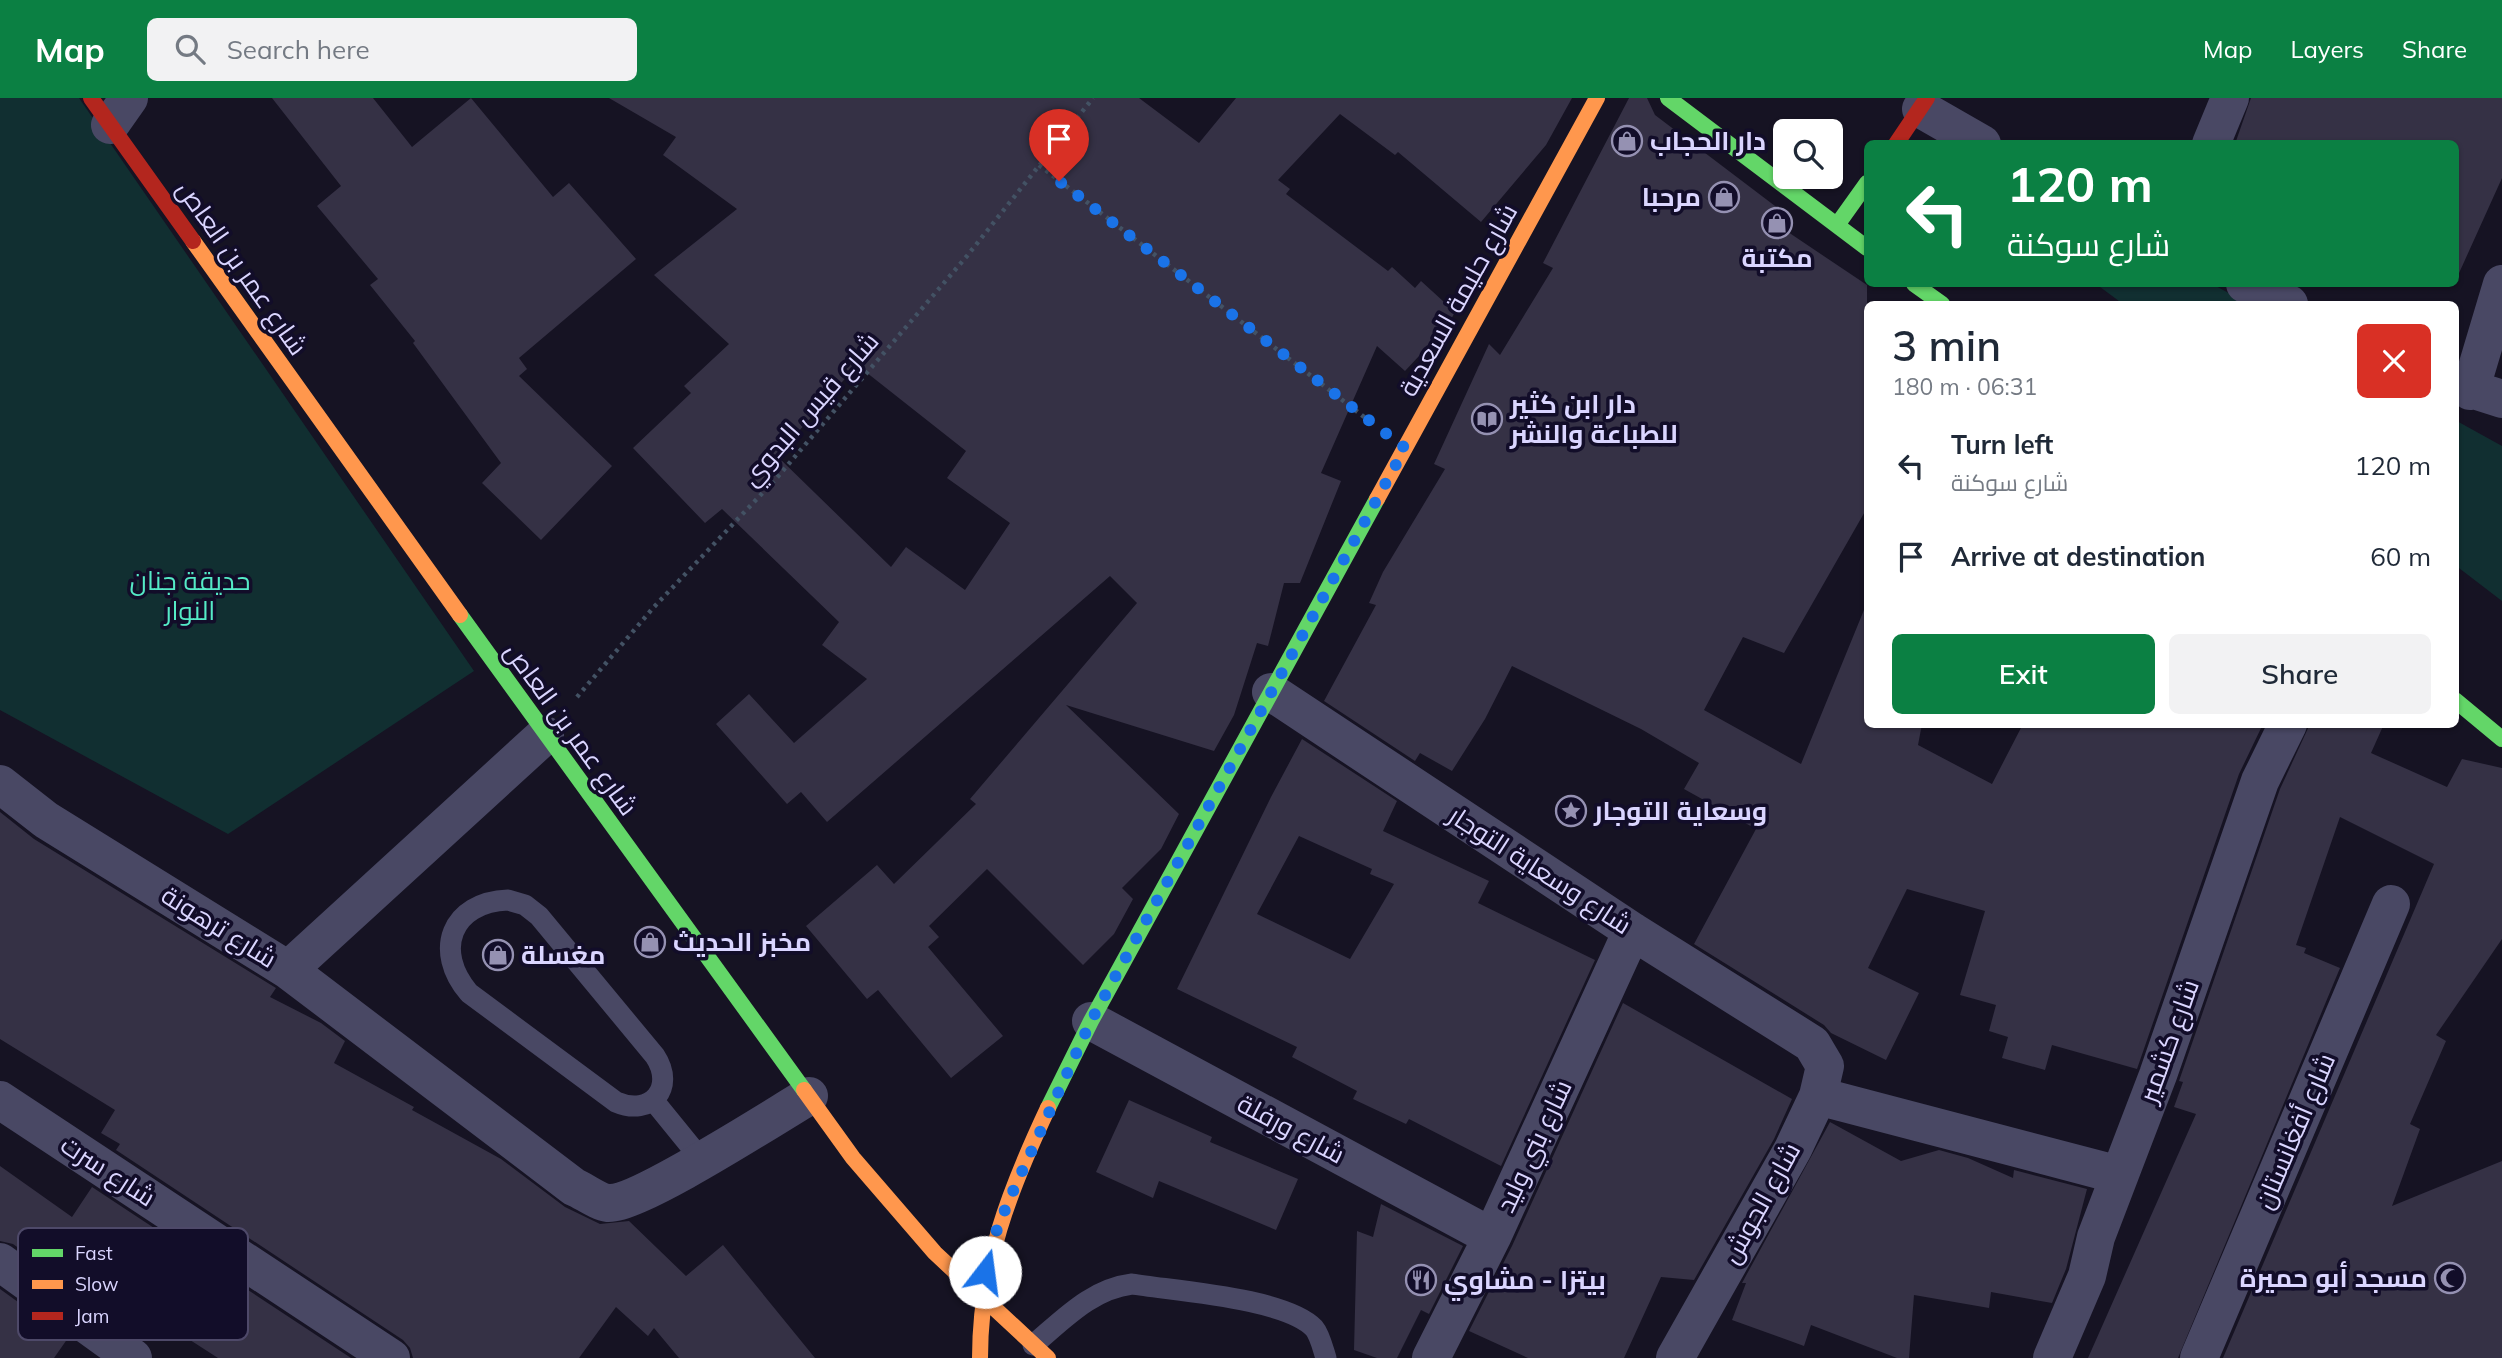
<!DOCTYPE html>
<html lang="en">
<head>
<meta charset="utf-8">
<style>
	:root { --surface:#fff; --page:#f2f2f3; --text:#1f2937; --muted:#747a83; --accent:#0b8043 }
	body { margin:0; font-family:Mulish,Cairo,sans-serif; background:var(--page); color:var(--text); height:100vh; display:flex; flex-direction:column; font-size:26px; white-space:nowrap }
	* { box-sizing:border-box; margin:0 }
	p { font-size:23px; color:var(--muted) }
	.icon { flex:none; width:38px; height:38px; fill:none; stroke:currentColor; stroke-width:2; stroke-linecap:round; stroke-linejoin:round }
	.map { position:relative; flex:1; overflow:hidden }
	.drawer { position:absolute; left:1864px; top:203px; width:595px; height:427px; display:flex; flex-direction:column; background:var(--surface); border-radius:10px; box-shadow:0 2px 5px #0004 }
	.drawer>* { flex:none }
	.guide { position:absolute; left:1864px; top:42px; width:595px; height:147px; border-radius:10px; box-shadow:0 2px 5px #0004; background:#0b8043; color:#fff; overflow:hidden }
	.buttons { position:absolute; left:1773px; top:21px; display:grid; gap:14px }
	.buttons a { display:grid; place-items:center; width:70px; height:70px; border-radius:10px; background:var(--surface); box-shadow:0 2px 5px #0004; font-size:35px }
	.pin { position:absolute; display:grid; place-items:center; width:60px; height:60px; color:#fff; margin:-72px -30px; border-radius:50% 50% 50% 0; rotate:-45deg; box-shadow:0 0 7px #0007 }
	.pin .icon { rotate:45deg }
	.me { position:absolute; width:77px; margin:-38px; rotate:15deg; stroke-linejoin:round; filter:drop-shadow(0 0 5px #0008) }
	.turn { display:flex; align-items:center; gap:24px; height:147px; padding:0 28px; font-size:32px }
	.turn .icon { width:91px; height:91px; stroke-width:2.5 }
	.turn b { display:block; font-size:49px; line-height:60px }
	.round { display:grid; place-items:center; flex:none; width:74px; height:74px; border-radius:10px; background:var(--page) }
	.summary { display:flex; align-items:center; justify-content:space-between; height:119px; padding:0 28px }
	h1 { font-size:42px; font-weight:600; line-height:52px }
	.cta { display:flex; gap:14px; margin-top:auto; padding:14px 28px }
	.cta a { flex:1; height:80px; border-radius:10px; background:var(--accent); color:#fff; font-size:28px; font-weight:600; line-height:80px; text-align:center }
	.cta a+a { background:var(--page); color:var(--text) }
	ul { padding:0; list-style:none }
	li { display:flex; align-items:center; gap:21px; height:91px; padding:0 28px }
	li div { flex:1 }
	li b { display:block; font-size:26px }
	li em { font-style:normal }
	header { display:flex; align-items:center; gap:42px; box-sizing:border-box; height:98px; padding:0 35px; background:var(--accent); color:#fff }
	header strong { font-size:33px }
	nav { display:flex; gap:38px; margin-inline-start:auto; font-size:24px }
	.search { width:490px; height:63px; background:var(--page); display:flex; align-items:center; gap:18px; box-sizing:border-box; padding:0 24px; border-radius:10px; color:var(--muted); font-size:26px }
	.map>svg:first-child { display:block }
</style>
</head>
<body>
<header>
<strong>Map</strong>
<div class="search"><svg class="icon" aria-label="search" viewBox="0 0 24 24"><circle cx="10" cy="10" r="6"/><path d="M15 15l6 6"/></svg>Search here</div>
<nav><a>Map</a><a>Layers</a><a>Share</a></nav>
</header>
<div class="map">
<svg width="2502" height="1260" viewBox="0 0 2502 1260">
	<rect width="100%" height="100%" fill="#161323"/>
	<path fill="#112f31" d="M 0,0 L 79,0 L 474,573 L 228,736 L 0,612 Z
		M 2096,186 L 2212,186 L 2249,206 L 2123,206 Z
		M 2455,322 L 2502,348 L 2502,503 L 2455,467 Z"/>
	<path fill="#353145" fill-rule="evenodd" d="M 272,0 L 373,0 L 412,49 L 471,0 L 553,99 L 569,85 L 636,161 L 519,260 L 527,271 L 519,278 L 612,368 L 541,442 L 482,385 L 501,365 L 413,245 L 415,243 L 370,187 L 378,181 L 317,108 L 341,88 Z
		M 609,0 L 1139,0 L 1199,45 L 1236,0 L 1572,0 L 1546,47 L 1481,124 L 1398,54 L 1395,57 L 1340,16 L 1278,82 L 1290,91 L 1286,96 L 1388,173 L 1392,169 L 1415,190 L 1421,183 L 1455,214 L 1448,227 L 1405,273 L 1377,248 L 1321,375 L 1341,383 L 1300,485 L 1284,485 L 1268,548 L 1257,545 L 1234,617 L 1214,653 L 1066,607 L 1179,716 L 1161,751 L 1122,790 L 1133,801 L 1114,836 L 1083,867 L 987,771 L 929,828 L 939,839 L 928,849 L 1003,938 L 951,980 L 878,892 L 867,901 L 806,828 L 877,767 L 894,786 L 976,706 L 970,701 L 1137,505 L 1110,478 L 827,724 L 801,694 L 787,706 L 716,626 L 749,596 L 794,645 L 867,581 L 822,547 L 839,524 L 722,411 L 705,425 L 633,350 L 691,295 L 684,288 L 729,246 L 654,177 L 737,111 L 663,57 L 676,39 ZM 857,267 L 966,353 L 947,380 L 1010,425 L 965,492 L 906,449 L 891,469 L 777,358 Z
		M 1629,0 L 1647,0 L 1655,17 L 1779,111 L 1770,122 L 1867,187 L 1867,410 L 1784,555 L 1743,539 L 1704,612 L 1801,666 L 1866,507 L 1867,626 L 1922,626 L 1918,647 L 1992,686 L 2023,626 L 2263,626 L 2239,676 L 2137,971 L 2052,947 L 2045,972 L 2002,960 L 2008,939 L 1989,933 L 1996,907 L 1960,897 L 1985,813 L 1907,791 L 1868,870 L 1919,895 L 1886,962 L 1831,935 L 1824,927 L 1694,846 L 1756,731 L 1684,691 L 1699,665 L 1641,631 L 1512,568 L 1485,621 L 1452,673 L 1420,655 L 1415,663 L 1324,603 L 1376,507 L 1369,505 L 1383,474 L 1445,371 L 1434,366 L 1489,246 L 1500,257 L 1553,170 L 1543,165 Z
		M 2251,0 L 2502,0 L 2502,80 L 2455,184 L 2455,46 L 2235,46 Z
		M 2310,626 L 2384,626 L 2371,655 L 2447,689 L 2462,661 L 2502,670 L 2502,841 L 2436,937 L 2446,943 L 2410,1026 L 2420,1031 L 2392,1108 L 2502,1063 L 2502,1260 L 2223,1260 L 2434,766 L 2340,719 L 2296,847 L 2306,850 L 2304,855 L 2340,870 L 2178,1260 L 2088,1260 L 2196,1016 L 2174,1009 L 2183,984 L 2179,983 L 2280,691 Z
		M 1302,641 L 1397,703 L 1383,733 L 1489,783 L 1478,805 L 1595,862 L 1501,1068 L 1409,1021 L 1406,1026 L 1353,1001 L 1357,993 L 1292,959 L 1297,949 L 1177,891 L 1271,699 ZM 1299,738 L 1372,771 L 1370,776 L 1394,786 L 1350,861 L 1257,816 Z
		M 0,714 L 34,741 L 276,890 L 270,899 L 321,925 L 345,943 L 334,965 L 414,1009 L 412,1012 L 501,1061 L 565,1109 L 600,1126 L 629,1123 L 686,1178 L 723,1147 L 815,1260 L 679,1260 L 654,1230 L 648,1238 L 616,1209 L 579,1260 L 413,1260 L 410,1250 L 403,1242 L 116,1052 L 120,1046 L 101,1035 L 115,1012 L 0,941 Z
		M 1623,905 L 1792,1001 L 1774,1041 L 1694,1182 L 1661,1179 L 1624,1260 L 1528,1260 L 1469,1233 L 1512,1148 Z
		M 1129,1002 L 1212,1039 L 1210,1044 L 1298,1081 L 1276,1132 L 1159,1083 L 1153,1100 L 1096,1074 Z
		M 1830,1024 L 1901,1063 L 1939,1052 L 1968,1060 L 2013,1080 L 2014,1072 L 2087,1091 L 2066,1171 L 2052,1205 L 1991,1194 L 1989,1210 L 1914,1197 L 1909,1260 L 1897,1260 L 1811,1227 L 1804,1248 L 1732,1222 L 1746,1185 L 1742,1185 Z
		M 0,1068 L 72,1119 L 92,1089 L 351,1260 L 218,1260 L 114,1193 L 102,1211 L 13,1146 L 0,1143 Z
		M 1381,1106 L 1463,1148 L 1429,1216 L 1421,1212 L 1397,1260 L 1377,1260 L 1354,1252 L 1357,1133 L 1373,1139 Z
		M 0,1191 L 68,1240 L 54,1260 L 0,1260 Z"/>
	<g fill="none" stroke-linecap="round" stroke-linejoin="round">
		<path stroke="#435264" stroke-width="4.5" stroke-dasharray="3.5 5" stroke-linecap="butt" d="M 1039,67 L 1368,322
			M 577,599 L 653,510 L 774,383 L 967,158 L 1093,0"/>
		<path stroke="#494864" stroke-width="21" d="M 508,802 L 525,807 L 539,818 L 655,958 C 676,990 651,1019 616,1004 L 469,895 C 433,853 451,804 508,802 Z
			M 653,1002 L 701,1061
			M 1033,1247 C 1063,1222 1091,1191 1132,1186 C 1175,1193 1285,1200 1314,1230 C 1320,1237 1323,1251 1326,1260"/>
		<path stroke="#494864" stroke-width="38" d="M 1921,11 L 1982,46
			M 110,27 L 129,0
			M 2211,46 L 2230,0
			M 2245,186 L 2289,206
			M 2455,286 L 2502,301
			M 2470,293 L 2502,186
			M 1271,594 L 1632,833 L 1812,946 L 1825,968 L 1818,998 L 1793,1051 L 1675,1260
			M 0,686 L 46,722 L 288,872 L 545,637
			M 288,872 L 574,1089 C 584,1093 598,1104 608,1105 C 638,1107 775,1018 809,998
			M 1091,923 L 1492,1139
			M 1818,998 L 2119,1077
			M 0,1002 L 391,1260
			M 0,1164 L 133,1260
			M 1431,1260 L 1492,1139 L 1632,833
			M 2052,1260 L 2087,1178 L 2096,1139 L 2158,977 L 2260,683 L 2288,626
			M 2199,1260 L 2391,806"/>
		<path stroke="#63d668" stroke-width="16" d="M 1668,0 L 1867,150
			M 1837,127 L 1867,85
			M 1914,186 L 1942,206
			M 460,517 L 804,992
			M 2455,602 L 2502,641
			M 1048,1010 L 1091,923 L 1377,401"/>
		<path stroke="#ff974d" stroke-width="16" d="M 193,143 L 460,517
			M 1377,401 L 1597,0
			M 804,992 L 853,1060 L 935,1155 L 1048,1260
			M 980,1260 C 980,1167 1009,1093 1048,1010"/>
		<path stroke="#b3261e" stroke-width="16" d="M 91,0 L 193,143
			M 1896,46 L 1927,0"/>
	</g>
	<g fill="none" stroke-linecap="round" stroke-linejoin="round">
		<path stroke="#1a73e8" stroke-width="12" stroke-dasharray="0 21.6" d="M 985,1174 L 990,1149 L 1009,1102 L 1091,923 L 1405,350 L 1059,83"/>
	</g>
	<defs>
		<g id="shop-ring" transform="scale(1.575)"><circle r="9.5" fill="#120d29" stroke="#9591b2" stroke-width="1.5"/><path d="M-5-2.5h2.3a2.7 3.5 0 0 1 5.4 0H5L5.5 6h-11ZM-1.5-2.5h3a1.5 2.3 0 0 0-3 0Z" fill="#9591b2"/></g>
		<g id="library-ring" transform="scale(1.575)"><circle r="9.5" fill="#120d29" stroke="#9591b2" stroke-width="1.5"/><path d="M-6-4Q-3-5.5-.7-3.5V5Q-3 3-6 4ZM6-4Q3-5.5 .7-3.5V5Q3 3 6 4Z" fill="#9591b2"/></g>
		<g id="sight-ring" transform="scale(1.575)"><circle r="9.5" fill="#120d29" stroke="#9591b2" stroke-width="1.5"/><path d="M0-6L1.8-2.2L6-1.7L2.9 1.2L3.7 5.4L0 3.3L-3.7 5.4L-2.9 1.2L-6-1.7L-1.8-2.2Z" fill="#9591b2"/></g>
		<g id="mosque-ring" transform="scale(1.575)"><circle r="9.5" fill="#120d29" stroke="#9591b2" stroke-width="1.5"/><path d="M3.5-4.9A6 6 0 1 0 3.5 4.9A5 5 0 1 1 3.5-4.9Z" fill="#9591b2"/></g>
		<g id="restaurant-ring" transform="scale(1.575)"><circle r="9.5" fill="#120d29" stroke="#9591b2" stroke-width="1.5"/><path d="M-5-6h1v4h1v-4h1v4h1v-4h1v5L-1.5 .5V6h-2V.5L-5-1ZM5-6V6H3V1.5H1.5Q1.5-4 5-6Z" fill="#9591b2"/></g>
	</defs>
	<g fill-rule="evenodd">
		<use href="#shop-ring" x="1627" y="43"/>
		<use href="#shop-ring" x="1724" y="99"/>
		<use href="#shop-ring" x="1777" y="125"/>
		<use href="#library-ring" x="1487" y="321"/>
		<use href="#sight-ring" x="1571" y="713"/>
		<use href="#shop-ring" x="650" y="844"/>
		<use href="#shop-ring" x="498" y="857"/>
		<use href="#mosque-ring" x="2450" y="1180"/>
		<use href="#restaurant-ring" x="1421" y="1182"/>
	</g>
	<g text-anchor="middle" stroke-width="7" stroke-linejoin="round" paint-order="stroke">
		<g font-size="26" font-weight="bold" fill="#dad5ff" stroke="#120d29" text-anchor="start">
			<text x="1650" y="52">دار الحجاب</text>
			<text x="1701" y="108" text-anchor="end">مرحبا</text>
			<text x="1777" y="169" text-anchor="middle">مكتبة</text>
			<text x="1510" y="315">دار ابن كثير<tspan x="1510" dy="30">للطباعة والنشر</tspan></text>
			<text x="1594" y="722">وسعاية التوجار</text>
			<text x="673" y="853">مخبز الحديث</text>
			<text x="521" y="866">مغسلة</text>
			<text x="2427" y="1189" text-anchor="end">مسجد أبو حميرة</text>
			<text x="1444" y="1191">بيتزا - مشاوي</text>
		</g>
		<g font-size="26" fill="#dad5ff" stroke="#120d29">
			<text transform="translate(242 170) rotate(55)" y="9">شارع عمر بن العاص</text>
			<text transform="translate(1458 202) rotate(-61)" y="9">شارع حليمة السعدية</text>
			<text transform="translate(810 311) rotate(-49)" y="9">شارع قيس البدوي</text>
			<text transform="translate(571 631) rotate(54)" y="9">شارع عمر بن العاص</text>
			<text transform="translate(1540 772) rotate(33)" y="9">شارع وسعاية التوجار</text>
			<text transform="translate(219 829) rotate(32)" y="9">شارع ترهونة</text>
			<text transform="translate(2169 943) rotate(-70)" y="9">شارع كشمير</text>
			<text transform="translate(1291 1031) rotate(28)" y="9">شارع ورفلة</text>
			<text transform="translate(2295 1033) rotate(-67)" y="9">شارع أفغانستان</text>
			<text transform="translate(1534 1048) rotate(-65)" y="9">شارع بني وليد</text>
			<text transform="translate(108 1073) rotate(33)" y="9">شارع سرت</text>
			<text transform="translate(1761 1105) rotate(-61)" y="9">شارع الجوش</text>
		</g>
		<g font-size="26" fill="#55ebc7" stroke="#120d29">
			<text x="190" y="492">حديقة جنان<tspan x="190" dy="30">النوار</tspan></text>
		</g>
	</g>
	<rect x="18" y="1130" width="230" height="112" rx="10" fill="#120d29" stroke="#4e4969" stroke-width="2"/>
	<rect x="32" y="1151" width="31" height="8" fill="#63d668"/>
	<rect x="32" y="1182" width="31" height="9" fill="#ff974d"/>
	<rect x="32" y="1214" width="31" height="8" fill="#b3261e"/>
	<g font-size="19" fill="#dad5ff">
		<text x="75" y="1162">Fast</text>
		<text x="75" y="1193">Slow</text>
		<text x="75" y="1225">Jam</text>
	</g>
</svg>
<div class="buttons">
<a><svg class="icon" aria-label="search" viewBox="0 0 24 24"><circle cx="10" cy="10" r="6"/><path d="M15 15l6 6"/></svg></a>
</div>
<div class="pin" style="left:1059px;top:83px;background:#d93025"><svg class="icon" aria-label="arrive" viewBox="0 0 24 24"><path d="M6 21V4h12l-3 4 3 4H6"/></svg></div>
<svg class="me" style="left:985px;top:1174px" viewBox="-20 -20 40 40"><circle r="19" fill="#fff"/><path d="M0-13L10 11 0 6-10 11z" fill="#1a73e8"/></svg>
<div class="guide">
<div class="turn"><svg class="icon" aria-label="left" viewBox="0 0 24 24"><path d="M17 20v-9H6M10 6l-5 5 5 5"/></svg><div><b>120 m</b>شارع سوكنة</div></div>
</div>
<section class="drawer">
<div class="summary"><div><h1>3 min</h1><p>180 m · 06:31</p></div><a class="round" style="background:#d93025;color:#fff"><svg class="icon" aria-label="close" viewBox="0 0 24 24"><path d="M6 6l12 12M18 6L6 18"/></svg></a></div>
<ul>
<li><svg class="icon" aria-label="left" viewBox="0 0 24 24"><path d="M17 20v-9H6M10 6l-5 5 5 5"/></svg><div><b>Turn left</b><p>شارع سوكنة</p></div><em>120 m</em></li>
<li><svg class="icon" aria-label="arrive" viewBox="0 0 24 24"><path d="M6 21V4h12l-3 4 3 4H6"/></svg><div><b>Arrive at destination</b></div><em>60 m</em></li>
</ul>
<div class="cta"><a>Exit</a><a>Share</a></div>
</section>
</div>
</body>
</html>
